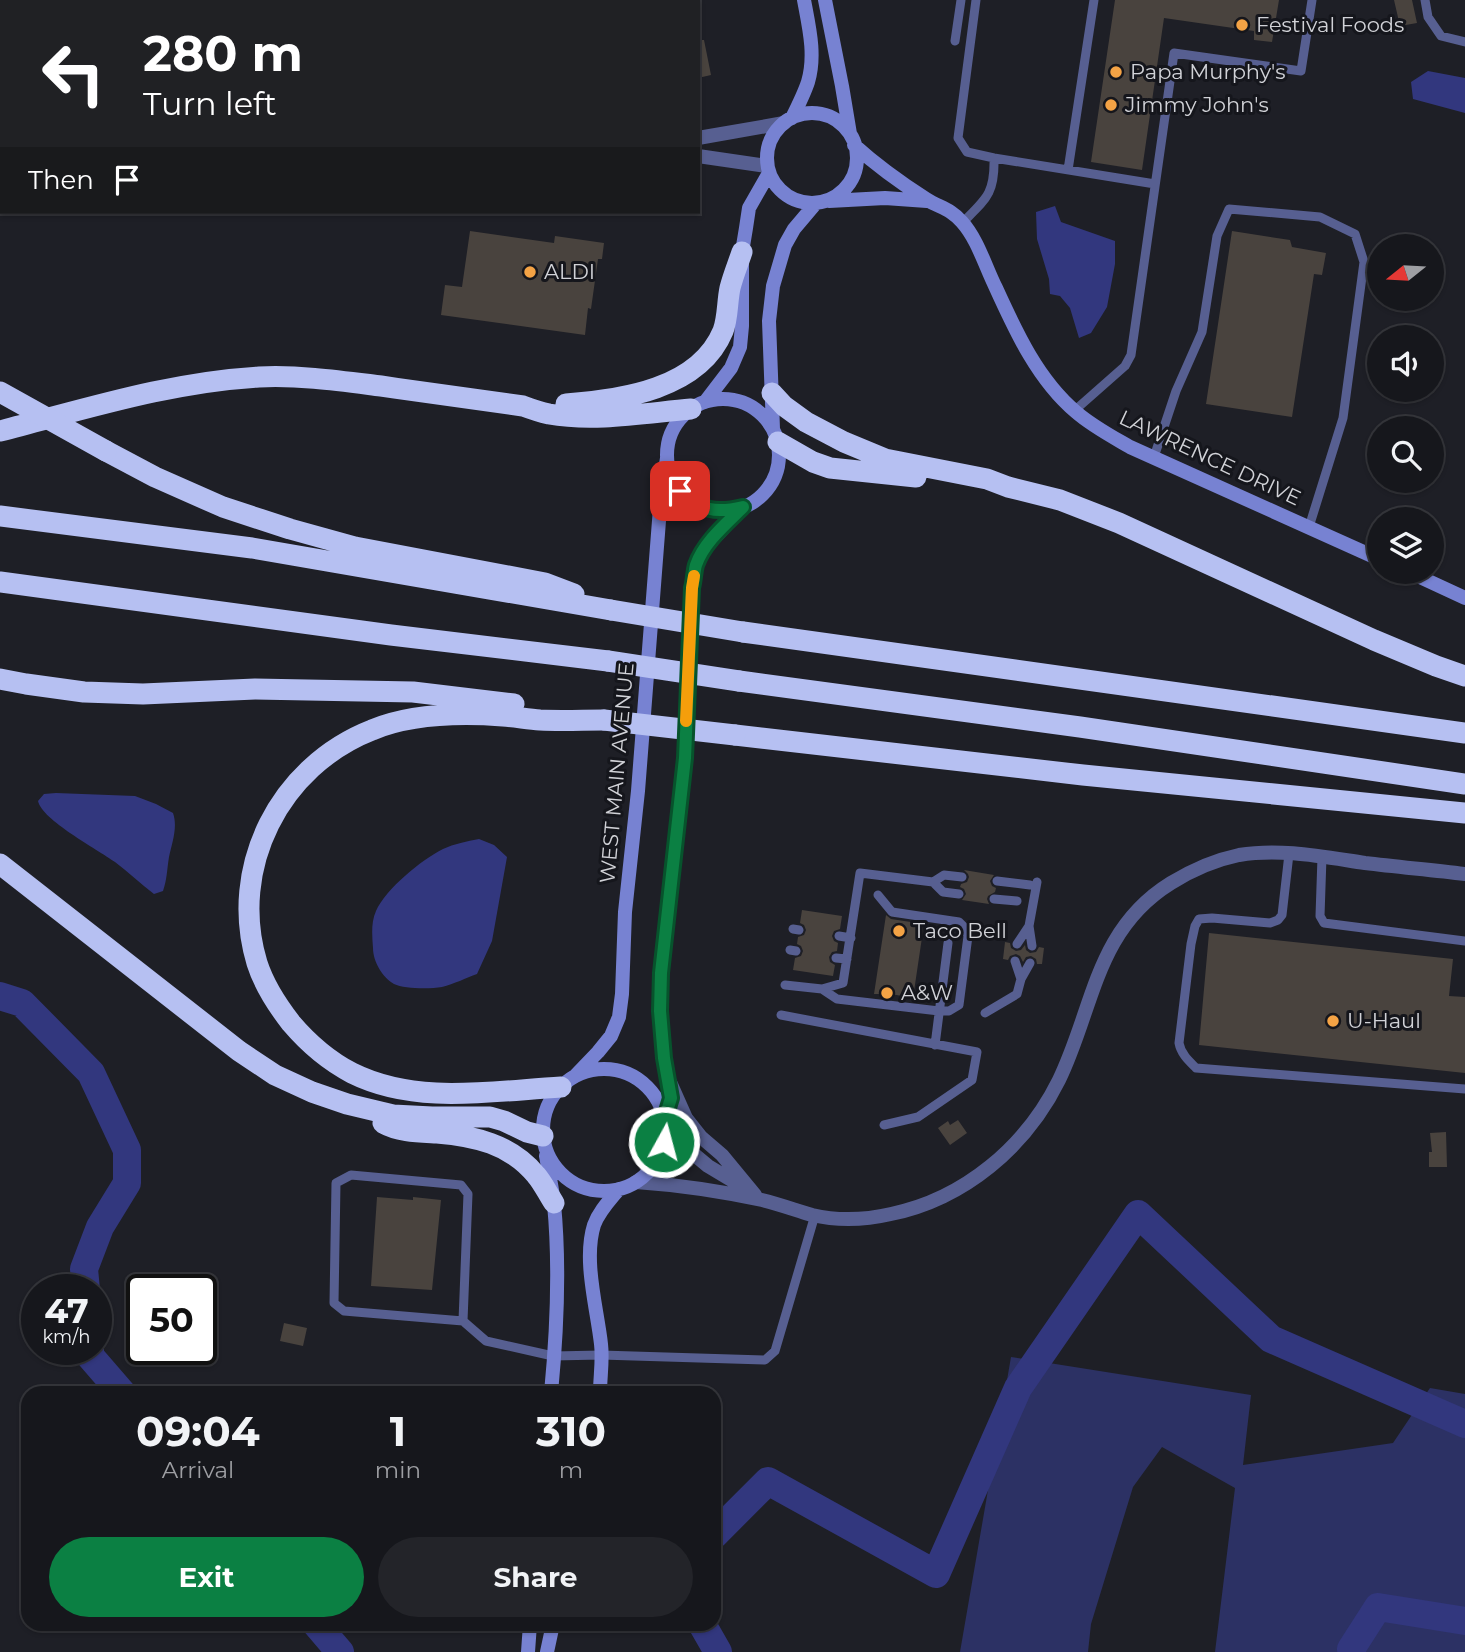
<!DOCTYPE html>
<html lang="en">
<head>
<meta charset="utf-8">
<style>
	:root { --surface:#16171c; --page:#232429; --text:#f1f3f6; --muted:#9e9fa3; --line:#35363b; --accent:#0b8043 }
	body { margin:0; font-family:Montserrat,sans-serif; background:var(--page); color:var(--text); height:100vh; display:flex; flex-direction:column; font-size:26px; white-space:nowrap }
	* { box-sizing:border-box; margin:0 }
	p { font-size:23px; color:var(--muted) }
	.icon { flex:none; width:38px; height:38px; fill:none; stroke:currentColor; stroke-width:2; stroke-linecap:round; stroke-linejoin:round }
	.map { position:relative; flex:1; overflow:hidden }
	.sheet { position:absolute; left:21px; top:1386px; width:700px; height:245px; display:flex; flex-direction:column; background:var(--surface); border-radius:21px; box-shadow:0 2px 5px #0004,0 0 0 2px var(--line) }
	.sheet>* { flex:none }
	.banner { position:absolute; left:0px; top:0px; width:700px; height:214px; box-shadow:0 2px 5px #0004,0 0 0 2px var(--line); background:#202124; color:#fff; overflow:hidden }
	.needle { width:46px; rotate:252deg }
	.controls { position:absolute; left:1367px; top:234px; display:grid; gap:14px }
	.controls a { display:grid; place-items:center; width:77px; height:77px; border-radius:50%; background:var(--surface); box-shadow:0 2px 5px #0004,0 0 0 2px var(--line); font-size:35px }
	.speed { position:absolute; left:21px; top:1274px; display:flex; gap:14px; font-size:35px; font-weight:700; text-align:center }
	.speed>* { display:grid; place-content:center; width:91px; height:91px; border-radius:50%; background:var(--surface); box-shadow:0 2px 5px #0004,0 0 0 2px var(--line); line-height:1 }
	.speed small { font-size:18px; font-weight:400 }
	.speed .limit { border:4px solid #111; border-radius:10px; background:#fff; color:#111 }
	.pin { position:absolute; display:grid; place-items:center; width:60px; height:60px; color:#fff; margin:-30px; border-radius:14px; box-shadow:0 4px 10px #0006 }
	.me { position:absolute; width:77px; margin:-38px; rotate:7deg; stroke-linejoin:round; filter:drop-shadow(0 0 5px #0008) }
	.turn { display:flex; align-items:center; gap:24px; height:147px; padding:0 28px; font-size:32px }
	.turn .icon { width:91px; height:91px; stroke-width:2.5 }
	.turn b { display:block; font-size:49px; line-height:60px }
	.then { display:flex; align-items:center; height:66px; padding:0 28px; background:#0003; gap:14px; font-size:26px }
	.eta { display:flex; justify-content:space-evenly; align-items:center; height:119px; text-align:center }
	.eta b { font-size:42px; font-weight:700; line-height:49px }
	.action { display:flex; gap:14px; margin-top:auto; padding:14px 28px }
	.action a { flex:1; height:80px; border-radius:42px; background:var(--accent); color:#fff; font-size:28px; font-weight:700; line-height:80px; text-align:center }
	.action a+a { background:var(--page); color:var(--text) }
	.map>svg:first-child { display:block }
</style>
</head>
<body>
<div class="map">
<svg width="1465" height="1652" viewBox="0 0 1465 1652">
	<rect width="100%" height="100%" fill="#1e1f26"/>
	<path fill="#2c3164" d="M 1011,1357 L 1251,1395 L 1243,1465 L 1393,1443 L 1430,1388 L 1465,1394 L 1465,1652 L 1215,1652 L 1235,1488 L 1162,1447 L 1133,1487 L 1091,1624 L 1088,1652 L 960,1652 Z"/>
	<path fill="#32377e" d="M 1428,71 L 1465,78 L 1465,113 L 1413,99 L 1411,82 Z
		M 1055,206 L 1061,222 L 1115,241 L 1115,264 L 1107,307 L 1091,333 L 1079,338 L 1070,308 L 1060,296 L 1050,294 L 1049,279 L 1037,239 L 1036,212 Z
		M 56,793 L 135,796 L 156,804 L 173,813 C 178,827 172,843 169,857 C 167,869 167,880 163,891 L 154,894 C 141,884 128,872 115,862 C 97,849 42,820 38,801 L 44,794 Z
		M 479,839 L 494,845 L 507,857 L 492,941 L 477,974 C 466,978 454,984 442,987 C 430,989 404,989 394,984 C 382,977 373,961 373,948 C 372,935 371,922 376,911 C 386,889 421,860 443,849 C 454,844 467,841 479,839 Z"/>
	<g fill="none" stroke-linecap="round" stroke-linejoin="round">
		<path stroke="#32377e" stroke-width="28" d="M 0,996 L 22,1003 L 91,1073 L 127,1150 L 127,1183 L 100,1227 L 84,1269 L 86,1290
			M 90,1349 L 90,1356 L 122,1393
			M 714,1535 L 768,1481 L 936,1574 L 1018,1388 L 1138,1214 L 1271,1339 L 1465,1424
			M 316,1624 L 340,1652
			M 702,1624 L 718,1652
			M 1352,1652 L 1351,1649 L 1378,1607 L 1465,1621"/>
	</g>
	<path fill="#49433e" d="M 1115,0 L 1279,0 L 1272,42 L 1254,40 L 1254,31 L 1164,18 L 1142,170 L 1091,162 Z
		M 1394,0 L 1412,0 L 1417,23 L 1400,26 Z
		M 698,40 L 704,40 L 711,75 L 698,78 Z
		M 470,231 L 554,243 L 555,236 L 604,243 L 602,259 L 598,259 L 591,309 L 588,308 L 585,335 L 441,315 L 445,285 L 462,287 Z
		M 1232,231 L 1290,240 L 1292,247 L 1326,253 L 1322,275 L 1314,274 L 1292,417 L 1206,404 Z
		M 964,870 L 994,875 L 990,881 L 992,886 L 996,888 L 995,892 L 988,896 L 987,899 L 989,904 L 962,900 L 966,894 L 964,889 L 960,887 L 961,884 L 967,882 L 969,877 L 968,874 Z
		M 802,910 L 842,916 L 840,929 L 834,931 L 832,936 L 834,941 L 838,943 L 837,951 L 832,952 L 829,957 L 830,962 L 835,965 L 833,976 L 793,970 L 795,958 L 801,956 L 803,951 L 801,946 L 797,944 L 798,937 L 804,935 L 806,930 L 804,925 L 800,923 Z
		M 886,915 L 891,919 L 924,924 L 913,998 L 891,994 L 874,994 Z
		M 1209,933 L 1453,959 L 1449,996 L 1465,997 L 1465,1073 L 1199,1045 Z
		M 1005,942 L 1010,943 L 1011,948 L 1016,951 L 1021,950 L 1025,945 L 1026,950 L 1030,953 L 1036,952 L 1039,947 L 1044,948 L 1042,964 L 1037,964 L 1036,959 L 1031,956 L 1026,957 L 1023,962 L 1020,956 L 1016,954 L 1010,956 L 1008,960 L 1003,959 Z
		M 958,1120 L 967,1133 L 950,1145 L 938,1128 L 948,1121 L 950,1125 Z
		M 1446,1132 L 1447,1167 L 1429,1167 L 1429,1152 L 1432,1152 L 1430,1133 Z
		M 377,1197 L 413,1200 L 413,1197 L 441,1200 L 432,1290 L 371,1286 Z
		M 284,1323 L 307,1328 L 303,1346 L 280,1341 Z"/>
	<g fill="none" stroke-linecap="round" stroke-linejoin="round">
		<path stroke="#575f91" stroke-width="9" d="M 976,0 L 958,138 L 967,152 L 994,158 L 1155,184
			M 1425,0 L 1428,17 L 1441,36 L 1465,42
			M 955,41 L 961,0
			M 1068,170 L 1094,0
			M 962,223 C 986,199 995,194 994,158
			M 1074,411 L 1125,366 L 1131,355 L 1174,53 L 1301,71 L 1312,0
			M 1154,457 L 1176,391 L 1202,332 L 1217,236 L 1229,209 L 1320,217 L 1355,234 L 1364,262 L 1343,418 L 1309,527
			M 1289,854 L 1282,915 L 1278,920 L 1270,923 L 1212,918 L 1199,919 L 1195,926 L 1191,944 L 1179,1043 C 1181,1054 1189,1061 1196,1068 L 1465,1089
			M 1322,857 L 1320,916 L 1324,923 L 1465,941
			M 997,881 L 1030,885
			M 933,882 L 944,875 L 962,877
			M 994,899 L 1017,901
			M 1029,926 L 1032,946
			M 793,929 L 799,930
			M 839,936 L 851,938
			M 1017,944 L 1029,926 L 1037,882
			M 790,950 L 796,951
			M 836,958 L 847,959
			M 1021,979 L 1030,963
			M 785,985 L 822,989 L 843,983 L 860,873 L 933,882 L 943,892 L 959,894
			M 822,989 L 837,999 L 939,1011 L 949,1011 L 959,1005 L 968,936 L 965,928 L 959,922 L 892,912 L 878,895
			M 985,1013 L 1017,994 L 1021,979 L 1015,961
			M 781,1015 L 977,1052 L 972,1080 L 918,1117 L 884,1125
			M 935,1045 L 948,943
			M 463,1321 L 344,1311 L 334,1303 L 336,1183 L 351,1175 L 461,1185 L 468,1194 L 463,1321 L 486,1341 L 553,1356 L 601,1355 L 765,1360 L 775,1351 L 815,1215"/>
		<path stroke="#575f91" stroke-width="14" d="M 698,138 L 784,123
			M 698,156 L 767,166
			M 670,1082 L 686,1118 L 701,1137 L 722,1155 L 755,1195
			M 665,1125 L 684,1146 L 708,1166 L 743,1187
			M 636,1182 C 679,1185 720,1191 762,1200 C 779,1204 795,1210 812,1215 C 838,1221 865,1220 891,1214 C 964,1199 1026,1147 1059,1080 C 1094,1008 1095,930 1171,883 C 1192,870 1215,860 1239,855 C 1281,848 1324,857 1365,863 C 1398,867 1432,870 1465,874"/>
		<path stroke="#7782d2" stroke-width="14" d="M 825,0 L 842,86 L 850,134
			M767 158a45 45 0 1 1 90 0a45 45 0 1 1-90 0Z
			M 792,118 C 798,106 804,94 808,82 C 816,55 809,27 804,0
			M 854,145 C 876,165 901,183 926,199 C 940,208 950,208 962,222 C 978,240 985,266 996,288 C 1016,332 1038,380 1076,412 C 1092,426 1111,436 1130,447 L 1379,559
			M 829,201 L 885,198 L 927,201
			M667 455a56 56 0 1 1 112 0a56 56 0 1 1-112 0Z
			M 705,402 L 731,368 L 740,347 L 742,326 L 742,252 L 746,228 L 749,208 L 769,173
			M 773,429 L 769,321 L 773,286 L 785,245 L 794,229 L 816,203
			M 1409,572 L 1465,598
			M543 1130a61 61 0 1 1 122 0a61 61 0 1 1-122 0Z
			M 574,1077 L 598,1052 L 611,1036 L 619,1017 L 622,994 L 625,912 L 638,791 L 661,495 L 667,458
			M 664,1121 L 671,1098 L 664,1058 L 660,1011 L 661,973 L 685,759 L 692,588 L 696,566 L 706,547 L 743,507
			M 546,1156 C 549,1172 552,1188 554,1204 C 560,1266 557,1331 551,1393
			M 600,1393 C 600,1377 603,1360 601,1344 C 597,1308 583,1260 594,1225 C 599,1211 610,1200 619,1189
			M 528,1652 L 530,1624
			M 547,1652 L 553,1624"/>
		<path stroke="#b6c0f2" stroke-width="21" d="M 772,393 L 784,406 L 806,422 L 844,442 L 885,459 L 987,479 L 1008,487 L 1060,500 L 1119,523 L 1374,640 L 1436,666 L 1465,676
			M 566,404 C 622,400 699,389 723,331 C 728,318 727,302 730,288 C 733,276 738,264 742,252
			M 0,431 C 86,409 170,382 259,377 C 300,375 341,381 381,386 C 428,393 475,399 523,406 C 531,409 540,412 549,414 C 595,422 645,413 691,409
			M 778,442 L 813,462 L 830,468 L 916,477
			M 106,451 L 155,477 L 223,507 L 290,529 L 355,547 L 545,583 L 574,594
			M 0,516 L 252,548 L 611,610
			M 0,582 L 391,635 L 608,661
			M 743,632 L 1465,733
			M 0,679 L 26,684 L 84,692 L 143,694 L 255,689 L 413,692 L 514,704
			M 739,681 L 1080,727 L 1465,784
			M 735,735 L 1083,775 L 1465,813
			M 0,864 L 239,1051 L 275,1075 L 312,1092 L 347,1104 L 393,1115 L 432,1117 L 490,1117 L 504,1121 L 527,1132 L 543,1136
			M 561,1087 C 492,1091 416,1105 352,1073 C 329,1061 308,1043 291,1023 C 277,1005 264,985 257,963 C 228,867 280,766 372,730 C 410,714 462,713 503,716 C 515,717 528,719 540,720 C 561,721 583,720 604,720
			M 383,1123 C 399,1132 419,1132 437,1133 C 474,1136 511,1144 536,1175 C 543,1183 548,1194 554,1203"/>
		<path stroke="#b6c0f2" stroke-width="21" d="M 0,392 L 106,451
			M 611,610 L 743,632
			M 608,661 L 739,681
			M 604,720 L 735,735"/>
	</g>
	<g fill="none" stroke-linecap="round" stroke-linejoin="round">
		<g stroke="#07532c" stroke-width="18">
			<path id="route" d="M 664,1142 L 664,1121 L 671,1098 L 664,1058 L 660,1011 L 661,973 L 685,758 L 692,588 C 694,581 694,572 696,565 C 704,542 726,524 743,507 C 714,514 702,510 680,491"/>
		</g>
		<use href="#route" stroke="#0b8043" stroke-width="12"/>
		<path stroke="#f59e0b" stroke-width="12" d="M 686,721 L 692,588 L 694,576"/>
	</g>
	<g fill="#f4a345" stroke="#15161c" stroke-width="2.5">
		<circle cx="1242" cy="25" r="7"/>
		<circle cx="1116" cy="72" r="7"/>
		<circle cx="1111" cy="105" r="7"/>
		<circle cx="530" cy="272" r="7"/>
		<circle cx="899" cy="931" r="7"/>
		<circle cx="887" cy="993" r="7"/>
		<circle cx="1333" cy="1021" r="7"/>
	</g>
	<g text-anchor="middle" stroke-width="6" stroke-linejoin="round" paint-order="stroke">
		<g font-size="21" fill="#d1d2d7" stroke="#15161c" text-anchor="start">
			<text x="1256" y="32">Festival Foods</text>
			<text x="1130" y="79">Papa Murphy's</text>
			<text x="1125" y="112">Jimmy John's</text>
			<text x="544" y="279">ALDI</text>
			<text x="913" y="938">Taco Bell</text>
			<text x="901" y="1000">A&amp;W</text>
			<text x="1347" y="1028">U-Haul</text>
		</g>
		<g font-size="21" fill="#d1d2d7" stroke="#15161c">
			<text transform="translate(1210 458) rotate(25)" y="7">LAWRENCE DRIVE</text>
			<text transform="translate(617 773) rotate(-85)" y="7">WEST MAIN AVENUE</text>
		</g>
	</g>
</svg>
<div class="controls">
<a><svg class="needle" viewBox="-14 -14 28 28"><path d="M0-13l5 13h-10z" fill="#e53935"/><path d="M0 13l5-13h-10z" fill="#9e9fa3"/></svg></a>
<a><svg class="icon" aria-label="sound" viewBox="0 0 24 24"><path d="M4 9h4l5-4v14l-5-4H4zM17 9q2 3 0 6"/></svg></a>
<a><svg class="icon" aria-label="search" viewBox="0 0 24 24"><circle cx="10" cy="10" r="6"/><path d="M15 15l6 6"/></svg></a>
<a><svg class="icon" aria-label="layers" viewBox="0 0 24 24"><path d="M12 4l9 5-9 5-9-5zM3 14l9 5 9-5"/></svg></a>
</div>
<div class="speed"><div>47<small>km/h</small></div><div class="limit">50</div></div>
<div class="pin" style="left:680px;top:491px;background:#d93025"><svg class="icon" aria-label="arrive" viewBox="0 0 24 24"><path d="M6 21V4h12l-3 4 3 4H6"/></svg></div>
<svg class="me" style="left:664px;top:1142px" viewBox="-20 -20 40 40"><circle r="17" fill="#0b8043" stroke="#fff" stroke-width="3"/><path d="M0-11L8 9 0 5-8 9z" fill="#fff"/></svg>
<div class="banner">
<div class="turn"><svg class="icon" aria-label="left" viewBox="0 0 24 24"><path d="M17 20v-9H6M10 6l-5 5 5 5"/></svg><div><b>280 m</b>Turn left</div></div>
<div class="then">Then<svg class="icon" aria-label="arrive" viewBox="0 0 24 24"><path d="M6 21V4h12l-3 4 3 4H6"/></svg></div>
</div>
<section class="sheet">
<div class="eta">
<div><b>09:04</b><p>Arrival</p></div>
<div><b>1</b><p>min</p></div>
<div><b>310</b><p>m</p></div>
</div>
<div class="action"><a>Exit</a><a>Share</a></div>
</section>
</div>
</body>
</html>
